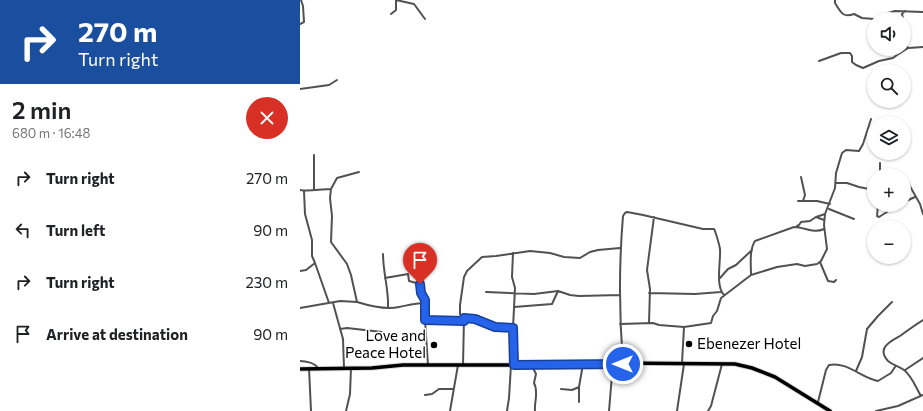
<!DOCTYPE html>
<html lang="en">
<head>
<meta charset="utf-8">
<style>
	:root { --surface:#fff; --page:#f2f2f2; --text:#202124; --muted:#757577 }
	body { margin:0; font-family:Commissioner,sans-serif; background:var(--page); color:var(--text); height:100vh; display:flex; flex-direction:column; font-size:15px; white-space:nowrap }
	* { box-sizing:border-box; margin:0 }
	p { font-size:13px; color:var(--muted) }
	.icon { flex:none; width:22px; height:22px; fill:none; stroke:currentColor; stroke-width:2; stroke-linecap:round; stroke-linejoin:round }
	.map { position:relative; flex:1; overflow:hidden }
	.details { display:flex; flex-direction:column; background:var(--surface); width:300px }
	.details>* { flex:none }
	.banner { background:#1a4fa0; color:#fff; overflow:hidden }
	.tools { position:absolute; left:567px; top:12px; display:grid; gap:8px }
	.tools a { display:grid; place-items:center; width:44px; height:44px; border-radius:50%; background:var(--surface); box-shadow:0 1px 3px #0004; font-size:20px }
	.pin { position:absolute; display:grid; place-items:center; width:34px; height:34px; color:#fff; margin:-41px -17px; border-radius:50% 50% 50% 0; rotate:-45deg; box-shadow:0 0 4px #0007 }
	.pin .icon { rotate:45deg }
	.me { position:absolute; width:44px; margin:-22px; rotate:270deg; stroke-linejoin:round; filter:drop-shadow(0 0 3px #0008) }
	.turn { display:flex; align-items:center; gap:14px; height:84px; padding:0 12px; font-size:18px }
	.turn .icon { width:52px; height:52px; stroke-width:2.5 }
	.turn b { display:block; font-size:28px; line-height:34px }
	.round { display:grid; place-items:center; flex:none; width:42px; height:42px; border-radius:21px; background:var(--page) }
	.summary { display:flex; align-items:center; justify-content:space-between; height:68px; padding:0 12px }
	h1 { font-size:24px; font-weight:600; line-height:30px }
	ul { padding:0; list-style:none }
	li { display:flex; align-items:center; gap:12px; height:52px; padding:0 12px }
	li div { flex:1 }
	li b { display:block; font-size:15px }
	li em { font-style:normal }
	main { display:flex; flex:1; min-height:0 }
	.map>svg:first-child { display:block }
</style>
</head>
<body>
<main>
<section class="details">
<div class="banner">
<div class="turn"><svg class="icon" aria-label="right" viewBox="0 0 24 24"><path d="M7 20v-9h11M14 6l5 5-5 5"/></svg><div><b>270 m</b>Turn right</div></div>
</div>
<div class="summary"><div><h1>2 min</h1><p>680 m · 16:48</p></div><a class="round" style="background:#d93025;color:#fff"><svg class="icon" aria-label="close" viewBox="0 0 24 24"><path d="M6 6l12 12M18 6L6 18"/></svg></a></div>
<ul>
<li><svg class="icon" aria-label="right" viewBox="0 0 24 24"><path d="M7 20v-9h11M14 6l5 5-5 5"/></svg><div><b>Turn right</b></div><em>270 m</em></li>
<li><svg class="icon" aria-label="left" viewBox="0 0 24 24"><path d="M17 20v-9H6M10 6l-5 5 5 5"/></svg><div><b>Turn left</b></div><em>90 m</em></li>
<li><svg class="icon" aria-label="right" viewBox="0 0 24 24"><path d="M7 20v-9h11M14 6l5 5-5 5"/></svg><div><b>Turn right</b></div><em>230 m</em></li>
<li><svg class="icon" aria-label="arrive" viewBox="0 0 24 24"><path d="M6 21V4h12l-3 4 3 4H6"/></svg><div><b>Arrive at destination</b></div><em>90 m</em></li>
</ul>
</section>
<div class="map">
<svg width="623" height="411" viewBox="0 0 623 411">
	<rect width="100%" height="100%" fill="#fff"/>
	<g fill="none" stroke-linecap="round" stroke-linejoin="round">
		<g stroke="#dbdbdb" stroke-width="5.5">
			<path id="primary" d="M 0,369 L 72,368 L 103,365 L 214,365 L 313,363 L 435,364 L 452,368 L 475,377 L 530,411"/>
		</g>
		<path stroke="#515151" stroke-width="2" d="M 96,0 L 114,4 L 125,19
			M 535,0 L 535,3 C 541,12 542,18 554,14 L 562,18 L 574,19
			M 91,14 L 96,10 L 96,0
			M 582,19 L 588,13 L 595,11 L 623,12
			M 603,19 L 602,14 L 605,11
			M 0,24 L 4,22 L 3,6 L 1,0
			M 604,43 L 608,48
			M 519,61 L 541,53 L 550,53 L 552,56 L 552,62 L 556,65 L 563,68 L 579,61 L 593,58 L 597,55 L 608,48 L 623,47
			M 0,89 L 29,85 L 37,80
			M 14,155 L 14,189
			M 580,175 L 580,163
			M 501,177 L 505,195 L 503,201
			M 607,181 L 620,204 L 623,214
			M 536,183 L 547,183 L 559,187 L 574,190
			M 0,190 C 8,192 21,189 31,189
			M 498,201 L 517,201 L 530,204
			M 604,202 L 615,197
			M 578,205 L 577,216 L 579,217 L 598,205
			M 529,209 L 554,219
			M 516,217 L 525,214
			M 497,226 L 499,225 L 501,222 L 510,221 L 516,217 L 524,220
			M 213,253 L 212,277 L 215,288 L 213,328 L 214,365
			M 83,254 C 83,273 89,290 88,308
			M 520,262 L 528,281 L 534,282 L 536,280
			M 15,263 L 29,303
			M 0,271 L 6,270 L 15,263 L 12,256 L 12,240 L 5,214 L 4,191
			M 451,275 C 451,265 449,250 455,241 L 494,227 C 505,227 513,234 524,229
			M 85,278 L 108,274 L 109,281 L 120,284 L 121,293 L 125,300 L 125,319
			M 420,278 L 428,269 L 436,265 L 452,250
			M 186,292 L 234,294 L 258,291 L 270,295 L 279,296 L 320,295
			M 349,293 L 395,294 L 421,292
			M 57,302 C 70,306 86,310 99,307 C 109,305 115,303 125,303
			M 33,303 L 43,339 L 44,368
			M 214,307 L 252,304 L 258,291
			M 0,308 L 40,301 L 57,302 L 51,275 L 47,264 L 31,242 L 32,216 L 30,198 L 31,189 L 37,178 L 59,172
			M 164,318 L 175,319 L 195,327 L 213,328
			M 349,323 L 350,289 L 347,270 L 354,217
			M 320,324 L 353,323 L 359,325 L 384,327
			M 40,329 L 47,328 L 82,332
			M 0,361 C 6,361 15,363 18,368
			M 323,363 C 319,314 319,264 323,216 L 325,213 L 327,212 L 343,215 L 403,229 L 414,229 L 415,231 C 417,237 419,243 420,249 C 421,261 415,286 424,295
			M 382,363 L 384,327 L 411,323 L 413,316 L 417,311 L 421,298 L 451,275 L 477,267 L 497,264 L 505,266 L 517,264 L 521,261 L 527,249 L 524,225 L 525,214 L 535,188 L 536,173 L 542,153 L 546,150 L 559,151 L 563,144 L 571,119
			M 128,365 L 125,320 L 164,321
			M 163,365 L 164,318 L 160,314 L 160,305 L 164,277 L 167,271 L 182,257 L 196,256 L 230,251 L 250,253 L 264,257 L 280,258 L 290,252 L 298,250 L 320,248
			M 234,365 L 234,370 L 236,374 L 234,383 C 239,392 234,402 235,411
			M 9,368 L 11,411
			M 605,370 L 623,358
			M 556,371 L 562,357 L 567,329 L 578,316 L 592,302
			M 261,389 L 272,390 L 279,387
			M 125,395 L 132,394 L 139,389 L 153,389
			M 621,396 C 616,388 612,376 604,370 C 599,366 594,366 588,361 C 576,348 591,341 600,336 C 608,330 615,325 623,320
			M 279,402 L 279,387 L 283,364
			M 518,402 L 526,370 L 529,365 C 547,361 561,378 578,381 L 591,373 L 595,367
			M 46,411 L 50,394 L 51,368
			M 150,411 L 158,365
			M 207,411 L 209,398 L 211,365
			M 309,411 L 313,363
			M 377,411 L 384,364
			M 408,411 L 411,406 L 422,364
			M 576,411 L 598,406 L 623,395"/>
		<use href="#primary" stroke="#000" stroke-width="3.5"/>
	</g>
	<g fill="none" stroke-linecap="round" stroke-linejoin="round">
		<g stroke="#184099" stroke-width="10">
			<path id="route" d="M 120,284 L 121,293 L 125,300 L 125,320 L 164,321 L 164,318 L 175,319 L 195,327 L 213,328 L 214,365 L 323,364"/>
		</g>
		<use href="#route" stroke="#2563eb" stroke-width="7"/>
	</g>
	<g fill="#000" stroke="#fff" stroke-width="1.5">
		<circle cx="389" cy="344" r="4"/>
		<circle cx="134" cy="345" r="4"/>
	</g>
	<g text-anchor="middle" stroke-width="3" stroke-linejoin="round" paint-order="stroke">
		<g font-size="15" fill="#000" stroke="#fff" text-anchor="end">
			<text x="126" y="341">Love and<tspan x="126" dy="17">Peace Hotel</tspan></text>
			<text x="397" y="349" text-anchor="start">Ebenezer Hotel</text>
		</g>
	</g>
</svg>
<div class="tools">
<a><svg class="icon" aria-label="sound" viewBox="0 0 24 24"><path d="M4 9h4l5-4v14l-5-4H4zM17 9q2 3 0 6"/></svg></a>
<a><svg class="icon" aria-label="search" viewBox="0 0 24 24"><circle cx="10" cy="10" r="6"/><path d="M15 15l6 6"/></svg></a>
<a><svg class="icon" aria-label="layers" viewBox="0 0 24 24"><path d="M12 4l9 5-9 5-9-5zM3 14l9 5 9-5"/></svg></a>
<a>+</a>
<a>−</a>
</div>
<div class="pin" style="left:120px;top:284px;background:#d93025"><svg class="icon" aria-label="arrive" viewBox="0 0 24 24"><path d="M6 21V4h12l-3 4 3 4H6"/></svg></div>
<svg class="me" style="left:323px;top:364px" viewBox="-20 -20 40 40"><circle r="17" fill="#2563eb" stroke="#fff" stroke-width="3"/><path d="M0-11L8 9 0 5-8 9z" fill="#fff"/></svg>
</div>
</main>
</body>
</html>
